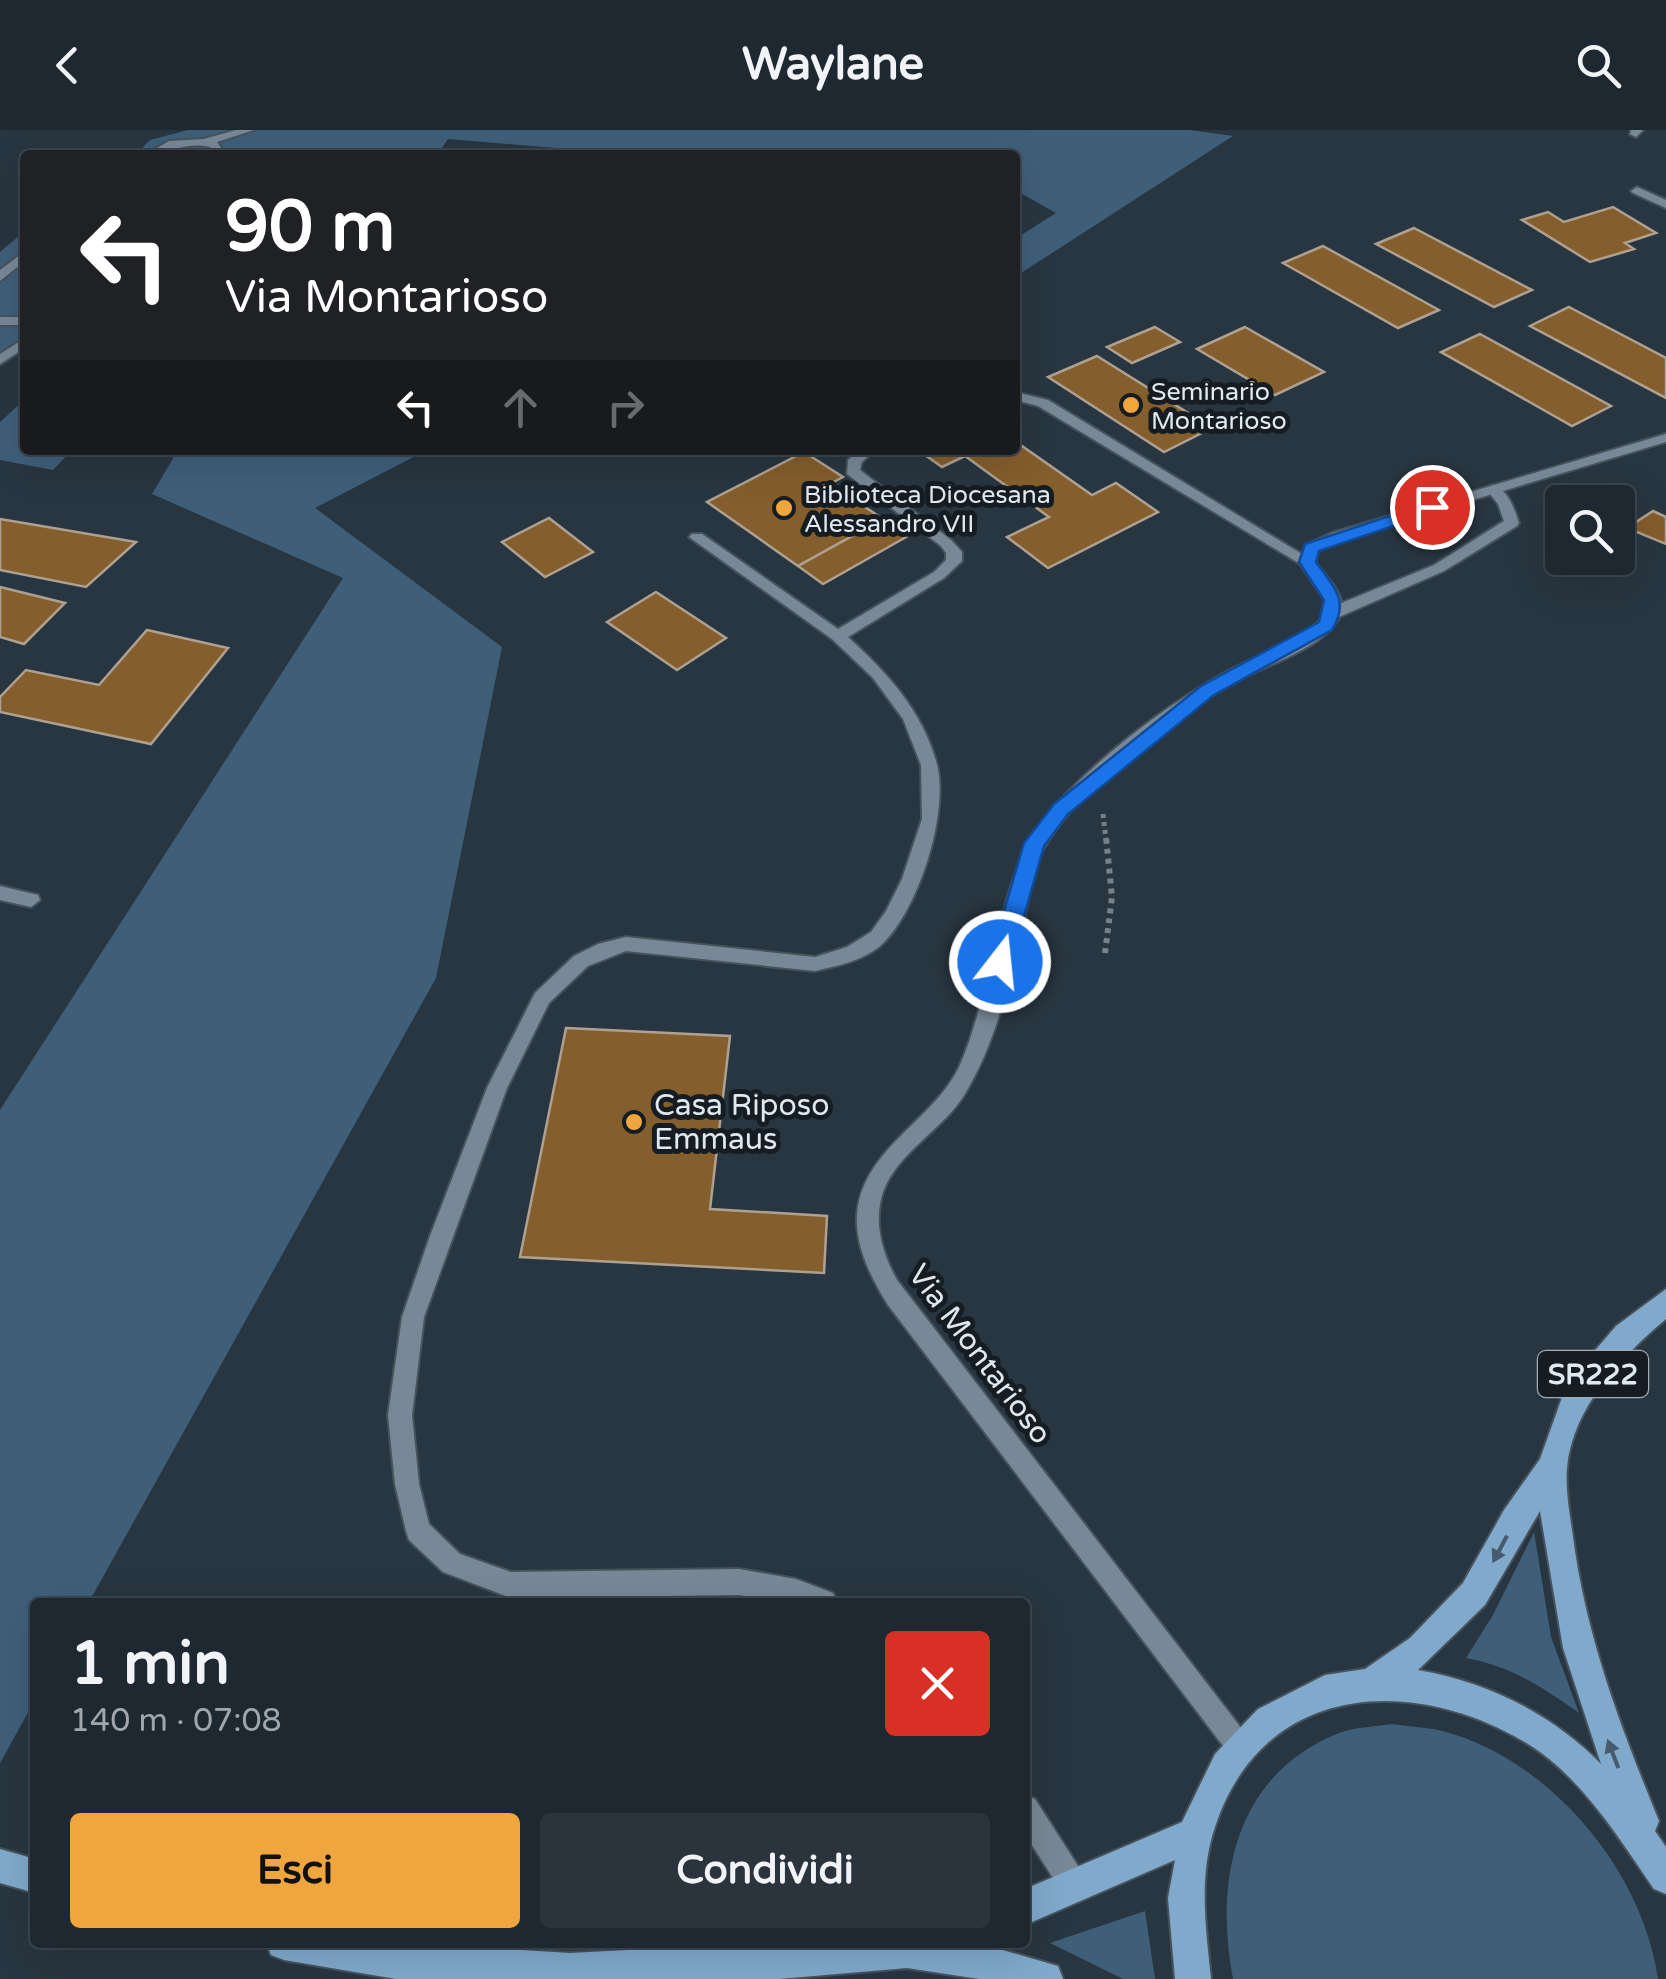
<!DOCTYPE html>
<html lang="it">
<head>
<meta charset="utf-8">
<style>
	:root { --surface:#1e2831; --page:#2b343d; --text:#f1f3f6; --muted:#a1a6ab; --line:#3c444d; --accent:#f0a63e }
	body { margin:0; font-family:"Varela Round",sans-serif; background:var(--page); color:var(--text); height:100vh; display:flex; flex-direction:column; font-size:38px; white-space:nowrap }
	* { box-sizing:border-box; margin:0 }
	p { font-size:32px; color:var(--muted) }
	.icon { flex:none; width:55px; height:55px; fill:none; stroke:currentColor; stroke-width:2; stroke-linecap:round; stroke-linejoin:round }
	.map { position:relative; flex:1; overflow:hidden }
	.side { position:absolute; left:30px; top:1468px; width:1000px; height:350px; display:flex; flex-direction:column; background:var(--surface); border-radius:10px; box-shadow:0 10px 40px #0002,0 0 0 2px var(--line) }
	.side>* { flex:none }
	.hud { position:absolute; left:20px; top:20px; width:1000px; height:305px; border-radius:10px; box-shadow:0 10px 40px #0002,0 0 0 2px var(--line); background:#202124; color:#fff; overflow:hidden }
	.controls { position:absolute; left:1545px; top:355px; display:grid; gap:20px }
	.controls a { display:grid; place-items:center; width:90px; height:90px; border-radius:10px; background:var(--surface); box-shadow:0 10px 40px #0002,0 0 0 2px var(--line); font-size:50px }
	.pin { position:absolute; display:grid; place-items:center; width:85px; height:85px; color:#fff; margin:-42px; border:5px solid #fff; border-radius:50%; box-shadow:0 2px 10px #0007 }
	.me { position:absolute; width:110px; margin:-55px; rotate:16deg; stroke-linejoin:round; filter:drop-shadow(0 0 8px #0008) }
	.turn { display:flex; align-items:center; gap:35px; height:210px; padding:0 40px; font-size:45px }
	.turn .icon { width:130px; height:130px; stroke-width:2.5 }
	.turn b { display:block; font-size:70px; line-height:85px }
	.lanes { display:flex; align-items:center; height:95px; padding:0 40px; background:#0003; justify-content:center; gap:50px; direction:ltr }
	.lanes .off { opacity:.35 }
	.round { display:grid; place-items:center; flex:none; width:105px; height:105px; border-radius:10px; background:var(--page) }
	.summary { display:flex; align-items:center; justify-content:space-between; height:170px; padding:0 40px }
	h1 { font-size:60px; font-weight:800; line-height:75px }
	.action { display:flex; gap:20px; margin-top:auto; padding:20px 40px }
	.action a { flex:1; height:115px; border-radius:10px; background:var(--accent); color:#111; font-size:40px; font-weight:800; line-height:115px; text-align:center }
	.action a+a { background:var(--page); color:var(--text) }
	header { display:flex; justify-content:space-between; align-items:center; height:130px; padding:0 40px; background:var(--surface); font-size:45px; font-weight:800 }
	.map>svg:first-child { display:block }
</style>
</head>
<body>
<header><svg class="icon" aria-label="back" viewBox="0 0 24 24"><path d="M15 5l-7 7 7 7"/></svg>Waylane<svg class="icon" aria-label="search" viewBox="0 0 24 24"><circle cx="10" cy="10" r="6"/><path d="M15 15l6 6"/></svg></header>
<div class="map">
<svg width="1666" height="1849" viewBox="0 0 1666 1849">
	<rect width="100%" height="100%" fill="#283641"/>
	<path fill="#3f5f79" d="M 188,0 L 1190,0 L 1233,6 L 1015,147 L 1015,109 L 1056,83 L 1015,60 L 1015,25 L 641,25 L 448,9 L 437,25 L 135,25 L 150,10 Z
		M 25,101 L 25,225 L 0,222 L 0,122 Z
		M 25,269 L 25,320 L 72,320 L 53,340 L 0,330 L 0,292 Z
		M 178,320 L 427,320 L 315,378 L 502,517 L 436,848 L 89,1472 L 35,1472 L 35,1570 L 0,1633 L 0,980 L 343,448 L 152,364 Z
		M 1534,1402 L 1551,1507 L 1579,1583 C 1542,1557 1511,1536 1466,1528 L 1493,1485 Z
		M 1392,1594 C 1409,1597 1429,1597 1446,1602 C 1551,1631 1643,1741 1658,1849 L 1233,1849 C 1214,1750 1235,1644 1339,1603 C 1354,1597 1375,1597 1392,1594 Z
		M 1145,1781 L 1155,1849 L 1123,1849 L 1050,1813 Z"/>
	<path fill="#845e2c" stroke="#afa191" stroke-width="2.5" d="M 1613,77 L 1656,103 L 1625,113 L 1634,119 L 1590,132 L 1522,90 L 1548,82 L 1564,92 Z
		M 1414,98 L 1532,160 L 1494,177 L 1376,114 Z
		M 1323,116 L 1439,180 L 1398,198 L 1283,133 Z
		M 1569,177 L 1666,228 L 1666,268 L 1530,196 Z
		M 1155,197 L 1180,212 L 1132,233 L 1107,217 Z
		M 1245,197 L 1324,242 L 1275,265 L 1197,219 Z
		M 1480,204 L 1611,276 L 1572,296 L 1441,222 Z
		M 1097,226 L 1212,298 L 1164,322 L 1048,247 Z
		M 1015,311 L 1092,365 L 1116,353 L 1158,382 L 1048,438 L 1007,407 L 1049,387 L 965,326 L 942,337 L 918,320 L 1015,320 Z
		M 804,322 L 843,347 L 830,354 L 883,389 L 798,436 L 707,372 Z
		M 1653,381 L 1666,387 L 1666,414 L 1627,398 Z
		M 549,388 L 593,422 L 545,447 L 502,412 Z
		M 0,389 L 136,412 L 86,457 L 0,440 Z
		M 883,389 L 908,406 L 823,454 L 798,436 Z
		M 0,457 L 65,473 L 24,514 L 0,507 Z
		M 656,462 L 726,508 L 677,540 L 607,492 Z
		M 147,500 L 228,518 L 151,614 L 0,582 L 0,567 L 26,540 L 99,555 Z
		M 566,898 L 730,906 L 710,1079 L 827,1086 L 824,1143 L 520,1127 Z"/>
	<g fill="none" stroke-linecap="round" stroke-linejoin="round">
		<g stroke="#46525c" stroke-width="4">
			<path id="lane" d="M 1631,0 L 1643,0 L 1636,7 L 1630,4 Z
				M 1637,57 L 1666,70 L 1666,78 L 1633,63 L 1631,61 Z
				M 1015,262 L 1048,270 L 1315,432 L 1312,435 L 1302,435 L 1038,276 L 1015,270 Z
				M 859,320 L 875,320 L 862,332 L 860,340 L 951,410 L 962,422 L 962,431 L 944,448 L 848,507 C 887,543 921,579 936,631 C 951,679 918,784 879,817 C 861,831 837,836 815,841 L 626,821 L 588,836 L 549,873 L 507,958 L 424,1187 L 412,1285 L 419,1354 L 429,1394 L 460,1424 L 511,1442 L 739,1439 L 796,1449 L 833,1463 L 837,1472 L 784,1472 L 739,1465 L 511,1468 L 443,1442 L 409,1410 L 406,1401 L 395,1354 L 388,1285 L 402,1187 L 430,1106 L 487,958 L 535,863 L 574,826 L 598,814 L 626,807 L 815,827 L 847,817 L 871,802 L 886,781 L 902,749 L 922,689 L 921,635 L 903,589 L 873,548 L 832,509 L 689,407 L 692,404 L 702,404 L 838,499 L 934,442 L 946,430 L 946,423 L 941,416 L 847,344 L 848,330 Z
				M 1493,355 C 1509,361 1514,378 1519,393 L 1517,396 L 1444,441 L 1339,487 L 1327,487 L 1327,479 L 1434,435 L 1504,391 L 1498,374 L 1486,359 Z
				M 1025,1665 L 1035,1669 L 1085,1747 L 1089,1757 L 1085,1767 L 1075,1771 L 1065,1767 L 1025,1704 Z"/>
		</g>
		<g stroke="#46525c" stroke-width="4">
			<path id="street" d="M 236,0 L 254,0 L 217,12 L 226,25 L 214,25 L 210,17 C 181,11 170,25 145,25 L 169,11 L 204,9 Z
				M 25,121 L 25,131 L 0,151 L 0,140 Z
				M 0,187 L 25,187 L 25,195 L 0,195 Z
				M 25,208 L 25,218 L 0,234 L 0,224 Z
				M 1666,304 L 1666,312 L 1342,409 L 1318,421 L 1315,432 C 1325,446 1348,466 1340,485 C 1326,519 1261,536 1231,554 C 1163,594 1075,658 1038,728 C 1018,805 1007,893 966,962 C 945,999 898,1021 883,1062 C 873,1092 882,1123 897,1150 L 1248,1607 L 1252,1616 L 1248,1625 L 1239,1629 L 1230,1625 L 888,1175 C 870,1146 852,1111 858,1076 C 869,1016 934,989 959,937 C 996,855 995,742 1055,676 C 1101,625 1161,579 1221,545 C 1254,526 1291,516 1320,491 L 1325,470 L 1299,432 L 1306,415 L 1332,403 Z
				M 0,756 L 38,765 L 40,770 L 31,777 L 0,770 Z"/>
		</g>
		<g stroke="#46525c" stroke-width="4">
			<path id="primary" d="M 1666,1159 L 1666,1189 C 1622,1226 1572,1278 1567,1338 C 1565,1360 1570,1385 1573,1407 C 1586,1507 1621,1598 1659,1691 L 1655,1701 L 1666,1717 L 1666,1764 L 1654,1759 C 1618,1707 1580,1644 1523,1611 C 1408,1544 1262,1554 1215,1697 C 1198,1747 1206,1799 1211,1849 L 1175,1849 L 1168,1768 L 1175,1730 L 1025,1795 L 1025,1759 L 1182,1692 L 1215,1624 L 1258,1579 L 1325,1545 L 1365,1539 L 1410,1508 L 1463,1453 L 1504,1380 L 1540,1329 L 1564,1262 L 1580,1238 L 1616,1196 ZM 1540,1381 L 1563,1518 L 1601,1634 C 1552,1584 1488,1552 1418,1540 L 1485,1475 Z
				M 0,1719 L 35,1729 L 35,1763 L 0,1753 Z
				M 266,1812 L 392,1812 L 570,1823 L 786,1812 L 975,1812 L 1058,1836 L 1063,1849 L 979,1849 L 907,1838 L 779,1849 L 396,1849 L 284,1830 L 271,1825 Z"/>
		</g>
		<path stroke="#76828b" stroke-width="5" stroke-dasharray="4 4" stroke-linecap="butt" d="M 1103,684 L 1106,710"/>
		<path stroke="#76828b" stroke-width="6" stroke-dasharray="5 5" stroke-linecap="butt" d="M 1105,823 L 1112,767 L 1106,707"/>
		<use href="#lane" fill="#788896" fill-rule="evenodd"/>
		<use href="#street" fill="#788896" fill-rule="evenodd"/>
		<use href="#primary" fill="#80a9cb" fill-rule="evenodd"/>
	</g>
	<defs><path id="oneway-solid" d="M-6-.8H1V-3.2L6.5 0L1 3.2V.8H-6Z" transform="scale(2.5)"/></defs>
	<g fill="#465c6e">
		<use href="#oneway-solid" transform="translate(1500 1419) rotate(118)"/>
		<use href="#oneway-solid" transform="translate(1613 1624) rotate(-111)"/>
	</g>
	<path fill="#1a73e8" stroke="#114b97" stroke-width="2.5" d="M 1432,372 L 1440,377 L 1438,381 L 1319,421 L 1316,432 C 1334,457 1350,471 1332,500 L 1214,565 L 1068,684 L 1044,716 L 1011,832 L 1008,838 L 993,838 L 989,832 L 1024,713 L 1054,674 L 1201,556 L 1319,492 L 1324,470 L 1299,432 L 1305,414 Z"/>
	<g fill="#f0a63e" stroke="#161d22" stroke-width="4">
		<circle cx="1131" cy="275" r="10"/>
		<circle cx="784" cy="378" r="10"/>
		<circle cx="634" cy="992" r="10"/>
	</g>
	<g text-anchor="middle" stroke-width="10" stroke-linejoin="round" paint-order="stroke">
		<g font-size="25" fill="#e0e9f0" stroke="#161d22" text-anchor="start">
			<text x="1151" y="270">Seminario<tspan x="1151" dy="29">Montarioso</tspan></text>
			<text x="804" y="373">Biblioteca Diocesana<tspan x="804" dy="29">Alessandro VII</tspan></text>
		</g>
		<rect fill="#161d22" stroke="#a3acb2" stroke-width="2.5" x="1538" y="1221" width="110" height="46" rx="8"/>
		<g font-size="28" font-weight="bold" fill="#e0e9f0">
			<text x="1593" y="1254">SR222</text>
		</g>
		<g font-size="30" fill="#e0e9f0" stroke="#161d22" text-anchor="start">
			<text x="654" y="985">Casa Riposo<tspan x="654" dy="34">Emmaus</tspan></text>
		</g>
		<g font-size="30" fill="#e0e9f0" stroke="#161d22">
			<text transform="translate(980 1224) rotate(53)" y="10">Via Montarioso</text>
		</g>
	</g>
</svg>
<div class="controls">
<a><svg class="icon" aria-label="search" viewBox="0 0 24 24"><circle cx="10" cy="10" r="6"/><path d="M15 15l6 6"/></svg></a>
</div>
<div class="pin" style="left:1432px;top:377px;background:#d93025"><svg class="icon" aria-label="arrive" viewBox="0 0 24 24"><path d="M6 21V4h12l-3 4 3 4H6"/></svg></div>
<svg class="me" style="left:1000px;top:832px" viewBox="-20 -20 40 40"><circle r="17" fill="#1a73e8" stroke="#fff" stroke-width="3"/><path d="M0-11L8 9 0 5-8 9z" fill="#fff"/></svg>
<div class="hud">
<div class="turn"><svg class="icon" aria-label="left" viewBox="0 0 24 24"><path d="M17 20v-9H6M10 6l-5 5 5 5"/></svg><div><b>90 m</b>Via Montarioso</div></div>
<div class="lanes"><svg class="icon" aria-label="left" viewBox="0 0 24 24"><path d="M17 20v-9H6M10 6l-5 5 5 5"/></svg><svg class="icon off" aria-label="ahead" viewBox="0 0 24 24"><path d="M12 20V5M6 11l6-6 6 6"/></svg><svg class="icon off" aria-label="right" viewBox="0 0 24 24"><path d="M7 20v-9h11M14 6l5 5-5 5"/></svg></div>
</div>
<section class="side">
<div class="summary"><div><h1>1 min</h1><p>140 m · 07:08</p></div><a class="round" style="background:#d93025;color:#fff"><svg class="icon" aria-label="close" viewBox="0 0 24 24"><path d="M6 6l12 12M18 6L6 18"/></svg></a></div>
<div class="action"><a>Esci</a><a>Condividi</a></div>
</section>
</div>
</body>
</html>
